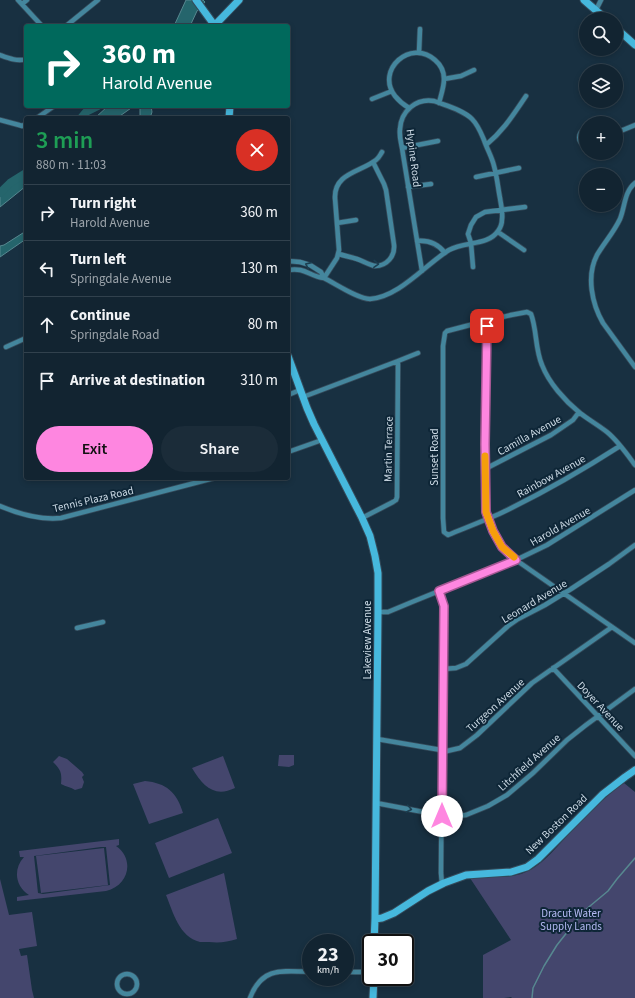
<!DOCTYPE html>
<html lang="en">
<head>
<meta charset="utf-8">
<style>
	:root { --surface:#122431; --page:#1b2c39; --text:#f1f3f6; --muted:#9ca4ab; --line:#31414d; --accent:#fe86e0 }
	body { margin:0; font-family:"Source Sans 3",sans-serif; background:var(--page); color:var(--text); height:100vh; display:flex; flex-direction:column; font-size:15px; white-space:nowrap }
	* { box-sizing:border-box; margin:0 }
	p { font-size:13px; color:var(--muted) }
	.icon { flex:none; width:22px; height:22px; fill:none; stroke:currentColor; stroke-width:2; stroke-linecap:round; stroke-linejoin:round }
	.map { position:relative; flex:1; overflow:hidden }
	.sheet { position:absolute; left:24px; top:116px; width:266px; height:364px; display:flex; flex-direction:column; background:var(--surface); border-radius:4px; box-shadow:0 2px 6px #0003,0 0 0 1px var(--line) }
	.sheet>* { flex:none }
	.banner { position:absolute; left:24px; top:24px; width:266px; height:84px; border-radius:4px; box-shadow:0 2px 6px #0003,0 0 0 1px var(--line); background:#00695c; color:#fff; overflow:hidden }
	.fabs { position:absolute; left:579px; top:12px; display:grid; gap:8px }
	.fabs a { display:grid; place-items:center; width:44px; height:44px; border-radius:50%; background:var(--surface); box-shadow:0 2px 6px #0003,0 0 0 1px var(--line); font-size:20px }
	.speed { position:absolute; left:302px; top:934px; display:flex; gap:8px; font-size:20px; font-weight:700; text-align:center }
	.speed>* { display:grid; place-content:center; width:52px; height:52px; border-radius:50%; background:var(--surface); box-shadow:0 2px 6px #0003,0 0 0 1px var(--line); line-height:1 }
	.speed small { font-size:10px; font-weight:400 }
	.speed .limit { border:2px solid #111; border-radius:6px; background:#fff; color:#111 }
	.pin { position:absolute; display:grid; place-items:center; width:34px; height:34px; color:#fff; margin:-17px; border-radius:8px; box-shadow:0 2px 6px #0006 }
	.me { position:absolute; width:44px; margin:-22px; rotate:0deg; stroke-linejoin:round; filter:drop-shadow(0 0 3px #0008) }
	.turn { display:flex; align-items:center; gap:14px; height:84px; padding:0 12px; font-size:18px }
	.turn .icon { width:52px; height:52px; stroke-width:2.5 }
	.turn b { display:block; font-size:28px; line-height:34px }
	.round { display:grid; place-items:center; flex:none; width:42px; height:42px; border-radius:21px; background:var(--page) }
	.summary { display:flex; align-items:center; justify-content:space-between; height:68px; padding:0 12px }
	h1 { font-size:24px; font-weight:600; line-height:30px; color:#1e9e55 }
	.cta { display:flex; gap:8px; margin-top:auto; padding:8px 12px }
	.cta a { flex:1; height:46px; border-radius:24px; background:var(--accent); color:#111; font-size:16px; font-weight:600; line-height:46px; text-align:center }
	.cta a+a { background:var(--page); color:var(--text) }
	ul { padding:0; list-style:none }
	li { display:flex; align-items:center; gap:12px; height:56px; padding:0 12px; border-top:1px solid var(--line) }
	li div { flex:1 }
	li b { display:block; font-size:15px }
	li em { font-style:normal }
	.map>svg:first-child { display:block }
</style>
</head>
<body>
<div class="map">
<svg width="635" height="998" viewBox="0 0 635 998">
	<rect width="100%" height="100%" fill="#183041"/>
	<path fill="#44466d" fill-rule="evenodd" d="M 279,755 L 294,755 L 294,765 L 289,767 L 278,766 Z
		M 59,756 L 67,759 L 82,772 L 84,775 L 82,777 L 84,782 L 82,788 L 75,790 C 71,787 66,787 61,784 C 62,773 61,770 53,762 Z
		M 223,756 L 235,788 C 214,798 203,786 192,768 Z
		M 145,781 C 166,783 177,792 183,813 L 149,824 L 133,784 Z
		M 624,783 L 635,792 L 635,998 L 512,998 L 511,997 L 504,998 L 483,998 L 483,955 L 511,940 L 470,878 L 475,877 C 490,877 507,878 521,874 C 542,867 555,848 570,833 C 580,822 591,811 602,801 C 609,795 616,788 624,783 Z
		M 218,818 L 232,853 L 169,878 L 155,843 Z
		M 119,839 L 119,845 L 116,846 C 135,859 129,886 106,891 L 17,901 L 17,897 L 29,895 C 15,886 13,869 24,857 L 20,857 L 19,851 ZM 101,847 L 106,847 L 110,885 L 43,894 L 38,893 L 34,856 Z
		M 104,848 L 108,885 L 41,893 L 36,856 Z
		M 224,873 L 237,939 C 227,942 220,943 209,942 C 206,942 203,942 200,942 C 179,937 173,912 166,895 Z
		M 0,879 L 9,915 L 32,912 L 37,946 L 19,949 L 21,956 L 27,955 L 32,990 L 34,998 L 0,998 Z"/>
	<path fill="#25656c" stroke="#578890" d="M 186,0 L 203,0 L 205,2 L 197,11 L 190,26 L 174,26 Z
		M 108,106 L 134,106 L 117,118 L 95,118 Z
		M 140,106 L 151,106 L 152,112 L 150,118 L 140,118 Z
		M 26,173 L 26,186 L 0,207 L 0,195 Z
		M 26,231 L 26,239 L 0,257 L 0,246 L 4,245 Z"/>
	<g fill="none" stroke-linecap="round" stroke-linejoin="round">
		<path stroke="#578890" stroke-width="1.5" d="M 532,998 L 533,988 L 544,966 L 557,945 L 584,911 L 608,891 L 617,879 L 635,858"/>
		<path stroke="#25656c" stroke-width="8" d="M 81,118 L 86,112 L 98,106
			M 0,193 L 10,183 L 26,173"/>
		<g stroke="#354b5b" stroke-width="6">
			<path id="street" d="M 18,0 L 42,26
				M 22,4 L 27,0
				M 596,10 L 601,0
				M 66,26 L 98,0
				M 419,53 L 420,29
				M 0,55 C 8,58 18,62 26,59
				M 444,79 L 461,76 L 474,70
				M 372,99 L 392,91
				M 409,108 C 404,105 399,101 395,96 C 375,70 411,38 435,60 C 441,65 444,72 444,79 C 444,87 441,95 439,103
				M 37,118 L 54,106
				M 0,120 L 19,125 L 22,126 L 26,124
				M 586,128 C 577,133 577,142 586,147
				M 616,131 L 623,130 L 635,125
				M 486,145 C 504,130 513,115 526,96
				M 402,148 L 438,141
				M 476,177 L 519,168
				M 635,183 C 624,192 625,207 620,219 C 614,232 604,243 597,255 C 586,276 592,304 603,323 L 635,367
				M 408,187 L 431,184
				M 337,223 L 356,220
				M 498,232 L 524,250
				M 417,241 C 429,240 438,244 445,253
				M 339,254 C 345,256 351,257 357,259 C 363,261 369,265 375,266 C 387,266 395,256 394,245 L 386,190 L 384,184 L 373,162
				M 288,261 L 300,262 L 310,265 L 321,272 L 324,278
				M 473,267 L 471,243 L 468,234 L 471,225 L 476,217 L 485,212 L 525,207
				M 288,270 C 305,267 309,276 324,278 C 336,284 358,299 370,299 C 399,297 425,265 449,250 C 465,241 488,246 498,231 C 501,227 502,224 502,219 C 503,213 501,205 500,198 C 498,188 497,176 494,166 C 492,157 487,149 484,140 C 481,133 478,125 472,119 C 463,110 447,106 434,101 C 416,98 401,111 400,129 C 399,136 401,142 402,148 L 422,271
				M 324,278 L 337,258 L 339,250 L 335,198 C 334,173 361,172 376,160 C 379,158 380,155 382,152
				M 490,320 L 487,326 L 486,343 L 485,496 L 486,512 L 493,531 L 502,547 L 516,560 L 635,643
				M 6,347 L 26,338
				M 398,361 L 418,353
				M 288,395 L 300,390
				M 303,397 L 398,361 L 397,497 L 396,500 L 393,502 L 362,518
				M 620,446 C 581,471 541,494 499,514 C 483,521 465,528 448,535 L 444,532 L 443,518 L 443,346 L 445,333 L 447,331 L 470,325 L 511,315 L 527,312 L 531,314 C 537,330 535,349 542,365 C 549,383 565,401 580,413 C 589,420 598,425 607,432 C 618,441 627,454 635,465
				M 288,452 L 322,440
				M 485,469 L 551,435 L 573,420 L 579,412
				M 0,506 C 19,514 41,520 61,518 L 214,478
				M 439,591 L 443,606 L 441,873 L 442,884
				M 378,612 L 388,612 L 412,602 L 518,559 L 547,545 L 635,490
				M 77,628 L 103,622
				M 553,668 L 635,756
				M 443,669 L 456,668 L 466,664 L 508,626 L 518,619 L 545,605 L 571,589 L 609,564 L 635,545
				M 377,739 L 447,751 L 460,748 L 477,735 L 532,683 L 612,627
				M 376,803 L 450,817 L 466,815 L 488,806 L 507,795 L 533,773 L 567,740 L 586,725 L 635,689
				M 345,972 L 371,972
				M117 984a10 10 0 1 1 20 0a10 10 0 1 1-20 0Z
				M 250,998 C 262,966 283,971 311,972"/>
		</g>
		<g stroke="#354b5b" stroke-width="9">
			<path id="secondary" d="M 196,0 L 215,26
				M 584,0 L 606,19
				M 215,25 L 239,0
				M 616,28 L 635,45
				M 229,118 L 230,106
				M 288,356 L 307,408 L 314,424 L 362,518 L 370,536 L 375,556 L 378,573 L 378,612 L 375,919 L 374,943
				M 375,919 L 382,918 L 394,913 L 428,891 L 444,883 L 466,875 L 511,872 L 527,867 L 538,859 L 603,794 L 625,777 L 635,770
				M 373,998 L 374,977"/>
		</g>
		<use href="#street" stroke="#44869d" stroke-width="4.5"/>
		<use href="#secondary" stroke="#46b8dd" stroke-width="7"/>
	</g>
	<defs><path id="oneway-chevron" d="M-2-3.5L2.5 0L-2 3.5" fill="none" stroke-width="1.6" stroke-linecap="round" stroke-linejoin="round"/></defs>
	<g stroke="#1c3e50">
		<use href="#oneway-chevron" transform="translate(376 264) rotate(2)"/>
		<use href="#oneway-chevron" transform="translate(308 265) rotate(-156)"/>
		<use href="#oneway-chevron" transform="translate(409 809) rotate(11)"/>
	</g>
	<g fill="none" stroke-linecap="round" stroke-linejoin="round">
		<g stroke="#a55792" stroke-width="10">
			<path id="route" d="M 442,816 L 444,606 L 439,591 L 516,560 L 502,547 L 493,531 L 486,512 L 485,444 L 487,326"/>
		</g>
		<use href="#route" stroke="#fe86e0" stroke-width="7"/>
		<path stroke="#f59e0b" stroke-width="7" d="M 485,456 L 486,512 L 493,531 L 502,547 L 514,557"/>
	</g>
	<g text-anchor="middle" stroke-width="4" stroke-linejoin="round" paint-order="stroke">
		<g font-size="11" fill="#ccdae5" stroke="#0e2637">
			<text transform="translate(414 158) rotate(83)" y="4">Hypine Road</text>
			<text transform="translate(529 435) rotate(-29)" y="4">Camilla Avenue</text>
			<text transform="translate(388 449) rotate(-89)" y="4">Martin Terrace</text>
			<text transform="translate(434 457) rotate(-90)" y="4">Sunset Road</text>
			<text transform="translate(551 476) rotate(-29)" y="4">Rainbow Avenue</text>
			<text transform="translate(93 499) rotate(-13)" y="4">Tennis Plaza Road</text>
			<text transform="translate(560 526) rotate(-30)" y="4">Harold Avenue</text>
			<text transform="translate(534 601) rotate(-31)" y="4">Leonard Avenue</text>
			<text transform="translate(367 640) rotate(-90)" y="4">Lakeview Avenue</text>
			<text transform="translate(495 705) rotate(-42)" y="4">Turgeon Avenue</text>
			<text transform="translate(601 706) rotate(47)" y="4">Doyer Avenue</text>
			<text transform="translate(529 762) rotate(-42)" y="4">Litchfield Avenue</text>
			<text transform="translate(556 824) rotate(-44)" y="4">New Boston Road</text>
		</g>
		<g font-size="11" fill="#b5baf4" stroke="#0e2637">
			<text x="571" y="917">Dracut Water<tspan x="571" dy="13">Supply Lands</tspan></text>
		</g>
	</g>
</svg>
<div class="fabs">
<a><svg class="icon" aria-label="search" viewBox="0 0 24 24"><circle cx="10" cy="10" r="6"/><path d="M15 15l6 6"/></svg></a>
<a><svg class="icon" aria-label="layers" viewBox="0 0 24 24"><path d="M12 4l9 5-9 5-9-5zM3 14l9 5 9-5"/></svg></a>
<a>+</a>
<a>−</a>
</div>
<div class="speed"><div>23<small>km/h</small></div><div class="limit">30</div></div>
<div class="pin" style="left:487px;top:326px;background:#d93025"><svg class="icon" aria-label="arrive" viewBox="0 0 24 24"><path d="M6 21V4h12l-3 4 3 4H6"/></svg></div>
<svg class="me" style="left:442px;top:816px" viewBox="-20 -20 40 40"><circle r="19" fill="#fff"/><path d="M0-13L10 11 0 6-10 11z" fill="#fe86e0"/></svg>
<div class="banner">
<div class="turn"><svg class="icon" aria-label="right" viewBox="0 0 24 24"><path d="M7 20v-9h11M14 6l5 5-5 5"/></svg><div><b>360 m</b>Harold Avenue</div></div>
</div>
<section class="sheet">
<div class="summary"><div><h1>3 min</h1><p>880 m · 11:03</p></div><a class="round" style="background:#d93025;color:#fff"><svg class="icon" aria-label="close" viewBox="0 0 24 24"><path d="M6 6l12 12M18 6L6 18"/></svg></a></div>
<ul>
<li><svg class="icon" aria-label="right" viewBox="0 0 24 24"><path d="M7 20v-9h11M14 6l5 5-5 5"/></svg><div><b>Turn right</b><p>Harold Avenue</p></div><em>360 m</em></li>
<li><svg class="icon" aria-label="left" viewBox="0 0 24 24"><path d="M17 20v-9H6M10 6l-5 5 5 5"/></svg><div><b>Turn left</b><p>Springdale Avenue</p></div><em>130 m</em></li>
<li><svg class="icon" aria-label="ahead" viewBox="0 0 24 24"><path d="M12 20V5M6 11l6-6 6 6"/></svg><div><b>Continue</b><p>Springdale Road</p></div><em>80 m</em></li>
<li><svg class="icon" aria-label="arrive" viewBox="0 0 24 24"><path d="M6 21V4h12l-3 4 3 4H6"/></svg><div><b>Arrive at destination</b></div><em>310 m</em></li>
</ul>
<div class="cta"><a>Exit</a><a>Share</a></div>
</section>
</div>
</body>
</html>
